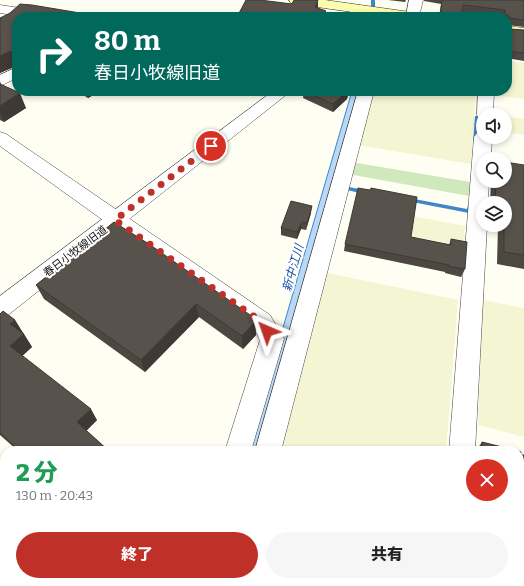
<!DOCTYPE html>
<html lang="ja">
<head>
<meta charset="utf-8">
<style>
	:root { --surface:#fff; --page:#f6f6f6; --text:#222; --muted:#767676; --accent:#bf3128 }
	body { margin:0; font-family:Bitter,"Noto Sans JP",serif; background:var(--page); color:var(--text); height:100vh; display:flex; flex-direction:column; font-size:15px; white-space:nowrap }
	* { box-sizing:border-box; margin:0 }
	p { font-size:13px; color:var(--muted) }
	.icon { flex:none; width:22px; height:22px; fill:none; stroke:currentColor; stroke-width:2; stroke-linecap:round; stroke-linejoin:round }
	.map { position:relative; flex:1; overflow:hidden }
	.details { position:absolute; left:0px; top:446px; width:524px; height:140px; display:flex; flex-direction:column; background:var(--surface); border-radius:16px 16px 0 0; box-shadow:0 2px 6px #0003 }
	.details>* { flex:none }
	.hud { position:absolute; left:12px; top:12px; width:500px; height:84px; border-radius:16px; box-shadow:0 2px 6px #0003; background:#00695c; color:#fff; overflow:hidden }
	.buttons { position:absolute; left:476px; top:108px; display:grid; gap:8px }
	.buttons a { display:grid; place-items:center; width:36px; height:36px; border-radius:50%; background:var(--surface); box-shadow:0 2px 6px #0003; font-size:20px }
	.pin { position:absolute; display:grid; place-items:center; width:34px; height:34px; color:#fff; margin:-17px; border:2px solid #fff; border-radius:50%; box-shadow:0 1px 4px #0007 }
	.me { position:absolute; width:44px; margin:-22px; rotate:317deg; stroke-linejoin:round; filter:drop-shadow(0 0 3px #0008) }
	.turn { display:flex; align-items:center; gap:14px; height:84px; padding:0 16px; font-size:18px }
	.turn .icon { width:52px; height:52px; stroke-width:2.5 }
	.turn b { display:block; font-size:28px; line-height:34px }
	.round { display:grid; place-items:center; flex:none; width:42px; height:42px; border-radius:21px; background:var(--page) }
	.overview { display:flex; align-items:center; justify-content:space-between; height:68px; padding:0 16px }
	h1 { font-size:24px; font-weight:800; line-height:30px; color:#1e9e55 }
	.action { display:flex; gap:8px; margin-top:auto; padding:8px 16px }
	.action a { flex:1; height:46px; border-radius:24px; background:var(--accent); color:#fff; font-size:16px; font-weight:800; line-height:46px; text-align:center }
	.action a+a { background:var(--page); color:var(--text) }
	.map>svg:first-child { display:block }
</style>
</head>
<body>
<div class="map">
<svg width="524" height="586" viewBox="0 0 524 586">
	<rect width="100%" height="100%" fill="#fffef2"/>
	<path fill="#f4f5d2" d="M 507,61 L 524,63 L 524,99 L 493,95 L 493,91 L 507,91 Z
		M 372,91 L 476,92 L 471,164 L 358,145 Z
		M 505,116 L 524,119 L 524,135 L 505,132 Z
		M 356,205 L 465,226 L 464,247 L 351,225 Z
		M 323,272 L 458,300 L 446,451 L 277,451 Z
		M 483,300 L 524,308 L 524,437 L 478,425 Z
		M 519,539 L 524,541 L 524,586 L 464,586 L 464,581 L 519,581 Z
		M 243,581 L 405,581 L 422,586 L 242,586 Z"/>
	<path fill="#cfe9bc" d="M 351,162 L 470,182 L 469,196 L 348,174 Z"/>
	<path fill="#b8d8f5" stroke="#3f85cc" d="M 352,91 L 359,91 L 258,451 L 247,451 Z"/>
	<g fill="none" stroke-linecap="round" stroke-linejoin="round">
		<path fill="#3f85cc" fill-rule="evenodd" d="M 371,0 L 375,0 L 375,17 L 371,17 Z
			M 115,13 L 136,16 L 138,17 C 131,17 124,15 117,15 C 114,16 111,17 107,17 Z
			M 475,116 L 477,116 L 479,117 L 477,143 L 475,145 L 473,143 Z
			M 349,187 L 364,190 L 367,192 L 364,194 L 347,190 L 346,189 Z
			M 409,198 L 467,209 L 468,205 L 470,204 L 473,206 L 472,211 L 469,213 L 407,201 L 406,200 Z"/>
		<g stroke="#434343" stroke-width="1">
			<path id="minor" d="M 409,0 L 423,0 L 419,17 L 406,16 Z
				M 0,5 L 54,13 L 59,14 L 61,17 L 26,17 L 0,13 Z
				M 17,67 L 17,78 L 0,86 L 0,75 Z
				M 358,91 L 374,91 L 281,451 L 255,451 Z
				M 478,91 L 494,91 L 493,115 L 483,115 L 483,120 L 479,119 L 477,115 Z
				M 483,131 L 483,137 L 492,137 L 491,159 L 483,159 L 483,181 L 489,181 L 488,203 L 483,203 L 483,225 L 487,225 L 475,451 L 449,451 L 474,137 L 477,133 Z
				M 0,132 L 6,134 L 270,315 L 284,339 L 251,451 L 225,451 L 260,340 L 254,329 L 0,146 Z
				M 519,516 L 524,518 L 524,546 L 519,544 Z
				M 0,562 L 5,564 L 5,581 L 21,581 L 23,586 L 0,586 Z
				M 184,581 L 214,581 L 212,586 L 182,586 Z
				M 217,581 L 247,581 L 246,586 L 216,586 Z
				M 438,581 L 468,581 L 468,586 L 438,586 Z"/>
		</g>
		<g stroke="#434343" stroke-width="1">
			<path id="tertiary" d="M 357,5 L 362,6 L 364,9 L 364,17 L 350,17 L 350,9 L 352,6 Z
				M 273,91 L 291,91 L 8,315 L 0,317 L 0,296 Z"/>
		</g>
		<g stroke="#323232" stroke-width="1">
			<path id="secondary" d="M 289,0 L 325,0 L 417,13 L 422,14 L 424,17 L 387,17 L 296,4 L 291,3 Z
				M 507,26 L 524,28 L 524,36 L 507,34 Z"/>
		</g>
		<use href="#minor" fill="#fff" fill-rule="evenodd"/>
		<use href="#tertiary" fill="#fff" fill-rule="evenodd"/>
		<use href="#secondary" fill="#fdfdaf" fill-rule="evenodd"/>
	</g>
	<path fill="#4c4741" d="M 388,0 L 406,0 L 405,2 Z
		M 424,0 L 524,0 L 524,27 L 507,25 L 507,17 L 501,17 L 462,12 L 461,17 L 439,17 L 441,4 L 424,1 Z
		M 17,17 L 17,66 L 16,66 L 0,73 L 0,18 Z
		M 509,29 L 524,30 L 524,61 L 507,58 L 507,34 Z
		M 0,81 L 1,84 L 26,108 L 4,122 L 0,120 Z
		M 77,91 L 100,91 L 88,98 Z
		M 304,91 L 349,91 L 347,99 L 333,112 L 303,98 Z
		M 524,165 L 524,269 L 497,264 L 498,225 L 505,225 L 505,203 L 490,203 L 491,181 L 505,181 Z
		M 370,190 L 411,237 L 449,245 L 451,239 L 465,269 L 461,277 L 445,273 L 445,272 L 344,251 L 345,244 Z
		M 311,213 L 306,230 L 301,229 L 297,239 L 281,235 L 281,228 Z
		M 114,222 L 255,322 L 256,335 L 243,349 L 199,317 L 145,372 L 44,299 L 36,285 Z
		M 0,314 L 15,320 L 23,333 L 32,347 L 22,356 L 97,420 L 86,431 L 109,451 L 18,451 L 0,435 Z
		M 482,442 L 518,451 L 477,451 L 478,448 Z
		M 519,451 L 521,455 L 524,455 L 524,516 L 523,516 L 519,518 Z
		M 411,581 L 440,581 L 440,584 L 437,586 L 431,586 Z"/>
	<path fill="#3e3935" d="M 318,0 L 318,9 L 315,7 Z
		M 86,14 L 87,17 L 80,17 Z
		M 11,51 L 16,66 L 0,73 L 0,56 Z
		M 17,51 L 17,63 L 13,53 Z
		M 86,91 L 100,91 L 88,98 Z
		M 348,91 L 349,91 L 347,99 L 333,112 L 333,104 Z
		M 20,93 L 26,108 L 4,122 L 0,112 L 0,106 Z
		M 312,206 L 311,213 L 306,230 L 307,223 Z
		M 302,222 L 301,229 L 297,239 L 297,232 Z
		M 196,304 L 199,317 L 145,372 L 141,360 Z
		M 15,320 L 23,333 L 19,337 L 10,324 Z
		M 255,322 L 256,335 L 243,349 L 242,336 Z
		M 24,334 L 32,347 L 19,359 L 10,346 Z
		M 91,409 L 97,420 L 84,433 L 77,422 Z
		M 157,581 L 166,581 L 162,586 L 153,586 Z"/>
	<path fill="#58524c" stroke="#3e3935" d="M 246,0 L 260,0 L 292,4 L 294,0 L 318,0 L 315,7 L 326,11 L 323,14 L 331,17 L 237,17 Z
		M 442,0 L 524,0 L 524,20 L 509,18 L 509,16 L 505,15 L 505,10 L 463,5 L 461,17 L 440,17 Z
		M 20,4 L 32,5 L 86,14 L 80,17 L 17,17 L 17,51 L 13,53 L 11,51 L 0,56 L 0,18 L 10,13 Z
		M 509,29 L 524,30 L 524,53 L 509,51 Z
		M 0,84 L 20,93 L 0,106 Z
		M 304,91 L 348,91 L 333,104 Z
		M 505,162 L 524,165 L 524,255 L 504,252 L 504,225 L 505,225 L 505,203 L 495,203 L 496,181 L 505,181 Z
		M 358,188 L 370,190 L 371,188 L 417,197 L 411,237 L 451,245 L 451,239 L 467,242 L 465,269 L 448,266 L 449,265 L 345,244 Z
		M 291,201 L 312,206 L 307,223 L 302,222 L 297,232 L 281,228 Z
		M 114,222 L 149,244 L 253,317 L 255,322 L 242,336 L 196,304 L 141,360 L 36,285 Z
		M 3,311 L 15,320 L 10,324 L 24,334 L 10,346 L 91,409 L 77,422 L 109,451 L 20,451 L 0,433 L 0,314 Z
		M 482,442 L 518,451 L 482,451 Z
		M 519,451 L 521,452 L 521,455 L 524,455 L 524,515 L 519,514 Z
		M 0,493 L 5,498 L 5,559 L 0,553 Z
		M 25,581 L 157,581 L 153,586 L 29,586 Z
		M 428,581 L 440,581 L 440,584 Z"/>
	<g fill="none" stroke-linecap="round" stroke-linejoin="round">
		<path stroke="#bf3128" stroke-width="7" stroke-dasharray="0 12.6" d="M 211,146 L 115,220 L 262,322 L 267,331"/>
	</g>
	<g text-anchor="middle" stroke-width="4" stroke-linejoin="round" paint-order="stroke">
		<g font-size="11" fill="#101010" stroke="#fff">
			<text transform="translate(75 251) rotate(-37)" y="4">春日小牧線旧道</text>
		</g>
		<g font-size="12" font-style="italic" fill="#1957a1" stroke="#fff">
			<text transform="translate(293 268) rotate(-74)" y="4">新中江川</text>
		</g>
	</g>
</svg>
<div class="buttons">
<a><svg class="icon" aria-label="sound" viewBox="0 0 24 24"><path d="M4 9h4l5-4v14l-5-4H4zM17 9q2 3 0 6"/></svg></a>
<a><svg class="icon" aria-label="search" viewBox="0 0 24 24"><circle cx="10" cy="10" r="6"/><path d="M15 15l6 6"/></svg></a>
<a><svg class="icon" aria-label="layers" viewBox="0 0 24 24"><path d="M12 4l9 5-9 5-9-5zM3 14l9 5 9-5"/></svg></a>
</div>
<div class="pin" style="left:211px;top:146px;background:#d93025"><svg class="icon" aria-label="arrive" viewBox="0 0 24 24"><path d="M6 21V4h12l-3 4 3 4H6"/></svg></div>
<svg class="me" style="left:267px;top:331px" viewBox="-20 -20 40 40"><path d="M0-17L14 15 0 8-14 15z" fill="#bf3128" stroke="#fff" stroke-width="4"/></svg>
<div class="hud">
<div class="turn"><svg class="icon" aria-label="right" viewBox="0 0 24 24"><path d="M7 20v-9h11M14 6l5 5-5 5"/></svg><div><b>80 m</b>春日小牧線旧道</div></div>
</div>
<section class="details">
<div class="overview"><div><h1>2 分</h1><p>130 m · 20:43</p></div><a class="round" style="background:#d93025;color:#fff"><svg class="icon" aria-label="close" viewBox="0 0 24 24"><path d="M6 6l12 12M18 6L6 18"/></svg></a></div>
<div class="action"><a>終了</a><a>共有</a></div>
</section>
</div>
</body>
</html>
